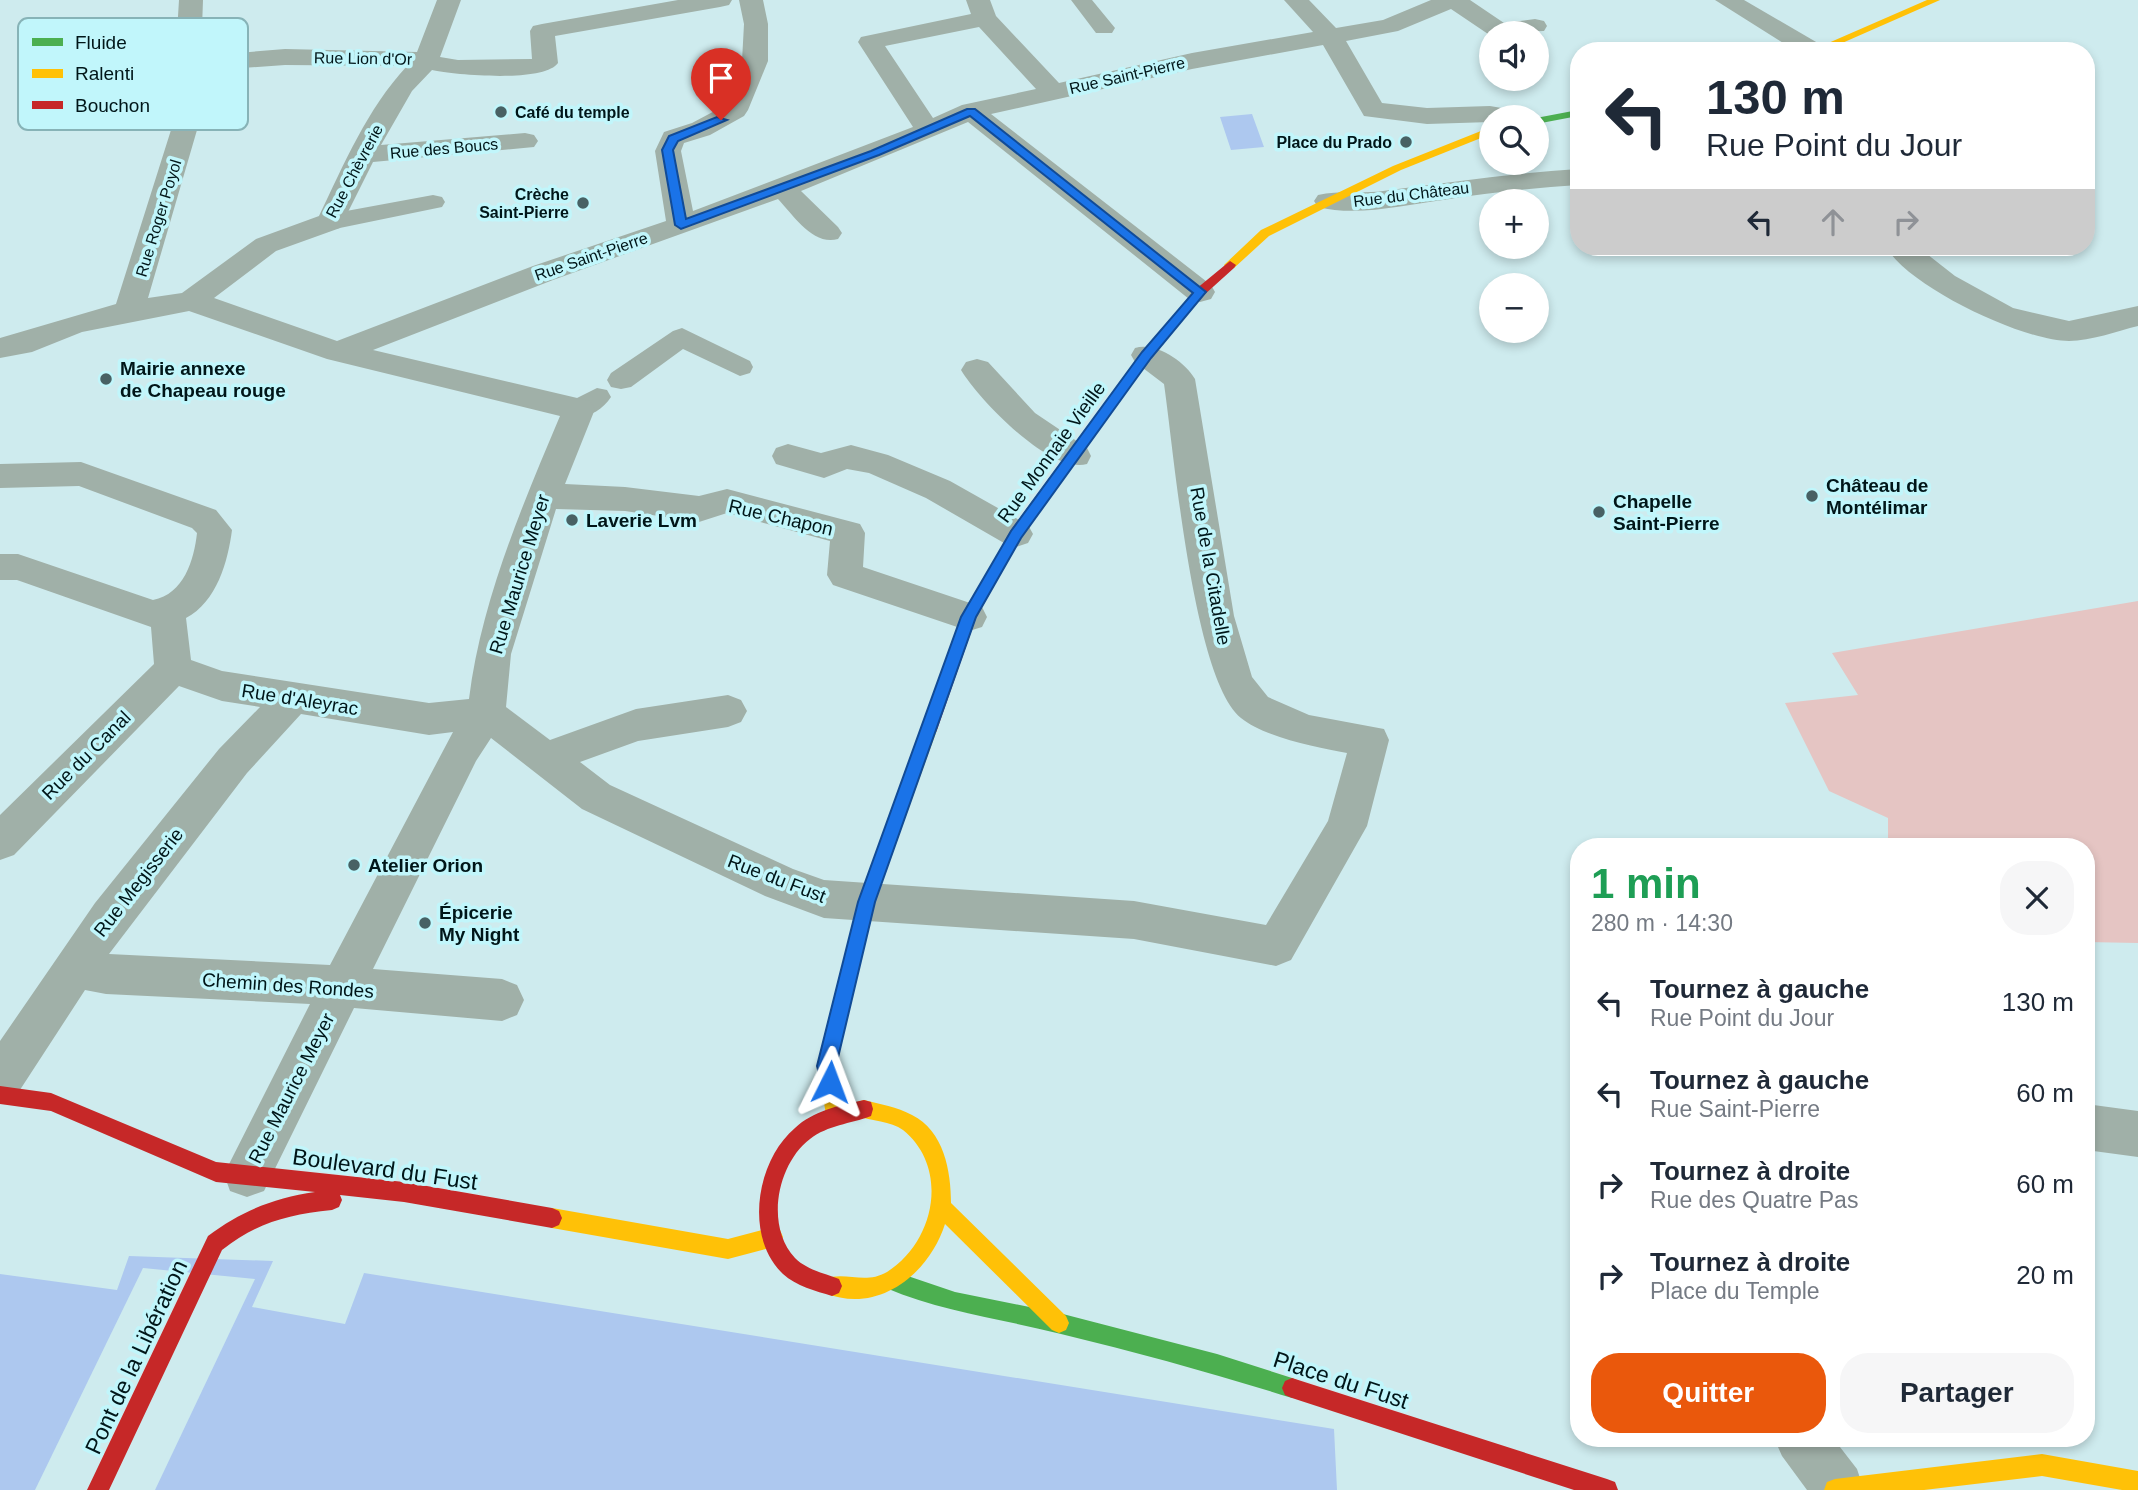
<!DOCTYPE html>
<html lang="fr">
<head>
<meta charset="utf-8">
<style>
	:root { --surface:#fff; --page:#f6f6f7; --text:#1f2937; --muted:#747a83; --accent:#ea580c }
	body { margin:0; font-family:Helvetica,sans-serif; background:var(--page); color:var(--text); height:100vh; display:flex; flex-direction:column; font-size:26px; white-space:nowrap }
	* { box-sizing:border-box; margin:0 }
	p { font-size:23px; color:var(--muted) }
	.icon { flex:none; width:38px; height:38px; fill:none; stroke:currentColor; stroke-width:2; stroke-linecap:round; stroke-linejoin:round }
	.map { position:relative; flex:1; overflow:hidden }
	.sheet { position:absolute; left:1570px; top:838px; width:525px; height:609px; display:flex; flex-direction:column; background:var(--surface); border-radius:28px; box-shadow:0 4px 10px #0003 }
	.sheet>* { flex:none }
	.banner { position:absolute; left:1570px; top:42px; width:525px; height:214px; border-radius:28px; box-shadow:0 4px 10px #0003; background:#fff; color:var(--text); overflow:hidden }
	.tools { position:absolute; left:1479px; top:21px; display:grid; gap:14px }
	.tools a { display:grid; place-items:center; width:70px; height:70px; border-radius:50%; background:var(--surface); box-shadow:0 4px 10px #0003; font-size:35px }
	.pin { position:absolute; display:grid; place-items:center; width:60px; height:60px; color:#fff; margin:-72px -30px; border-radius:50% 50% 50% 0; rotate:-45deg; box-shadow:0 0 7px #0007 }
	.pin .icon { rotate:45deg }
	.me { position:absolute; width:77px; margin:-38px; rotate:3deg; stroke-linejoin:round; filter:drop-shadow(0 0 5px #0008) }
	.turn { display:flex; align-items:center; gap:24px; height:147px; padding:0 21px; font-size:32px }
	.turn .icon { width:91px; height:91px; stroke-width:2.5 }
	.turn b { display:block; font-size:49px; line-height:60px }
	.lanes { display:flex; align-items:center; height:66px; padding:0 21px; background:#0003; justify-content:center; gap:35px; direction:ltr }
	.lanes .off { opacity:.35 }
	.round { display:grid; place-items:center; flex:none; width:74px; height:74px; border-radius:28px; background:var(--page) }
	.overview { display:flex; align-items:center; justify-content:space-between; height:119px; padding:0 21px }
	h1 { font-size:42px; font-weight:600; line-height:52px; color:#1e9e55 }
	.button { display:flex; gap:14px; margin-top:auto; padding:14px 21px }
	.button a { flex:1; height:80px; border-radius:28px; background:var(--accent); color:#fff; font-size:28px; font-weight:600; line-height:80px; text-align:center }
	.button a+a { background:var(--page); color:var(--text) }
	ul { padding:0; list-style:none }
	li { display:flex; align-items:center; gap:21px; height:91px; padding:0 21px }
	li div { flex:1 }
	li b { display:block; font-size:26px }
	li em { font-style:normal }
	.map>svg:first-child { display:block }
</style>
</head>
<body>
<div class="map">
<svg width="2138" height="1490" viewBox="0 0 2138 1490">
	<rect width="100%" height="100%" fill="#ceebee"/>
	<path fill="#e5c5c3" d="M 2138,601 L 2138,943 L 2086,942 L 2086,847 L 1888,847 L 1888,818 L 1829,791 L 1785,703 L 1858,695 L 1832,653 Z"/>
	<path fill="#adc8ef" d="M 1252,114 L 1264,147 L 1231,150 L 1220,117 Z
		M 129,1256 L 273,1261 L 252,1307 L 345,1324 L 364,1273 L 1334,1429 L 1337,1490 L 0,1490 L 0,1274 L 117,1290 Z"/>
	<path fill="#ceebee" d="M 143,1268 L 255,1279 L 155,1490 L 35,1490 Z"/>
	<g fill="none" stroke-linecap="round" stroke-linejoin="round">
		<path fill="#a0b0a8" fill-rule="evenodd" d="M 1071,0 L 1092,0 L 1115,28 L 1112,33 L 1096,33 Z
			M 433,195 L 442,197 L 445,202 L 442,207 L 330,230 L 321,227 L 318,222 L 321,217 L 330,214 Z
			M 682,328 L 750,361 L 753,367 L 750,373 L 740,376 L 683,349 L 631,387 L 621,389 L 611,387 L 607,380 L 611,373 L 673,331 Z
			M 597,388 L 607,390 L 611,397 C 602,411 585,420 569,416 L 565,409 L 569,402 Z"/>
		<path fill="#a0b0a8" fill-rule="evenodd" d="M 179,0 L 203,0 L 201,56 L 285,49 L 417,52 L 437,0 L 461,0 L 440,57 L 458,60 L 532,59 L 530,31 L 533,26 L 542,24 L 678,0 L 732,0 L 729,5 L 720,7 L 555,36 L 558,63 C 544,83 455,75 432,70 L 412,91 L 381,145 L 525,133 L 534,135 L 538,141 L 534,147 L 373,162 L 340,228 L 276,251 L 214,298 L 337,341 L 533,266 L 666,221 L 655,151 L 664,132 L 692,123 L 724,106 L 742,61 L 744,24 L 739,0 L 763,0 L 768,24 L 768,61 L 748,110 L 744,116 L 710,135 L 684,143 L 681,151 L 693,211 L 913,127 L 858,42 L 861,37 L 971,14 L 966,0 L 990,0 L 996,16 L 1059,83 L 1192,53 L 1313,32 L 1284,0 L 1309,0 L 1336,28 L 1383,20 L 1431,0 L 1470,0 L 1504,23 L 1535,19 L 1544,21 L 1547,26 L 1544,31 L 1491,33 L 1491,36 L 1451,9 L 1398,31 L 1346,41 L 1382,103 L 1427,108 L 1490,106 L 1519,111 L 1523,117 L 1491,117 L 1491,122 L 1427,124 L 1364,116 L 1323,45 L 1192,69 L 991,114 L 1211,285 L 1215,292 L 1211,299 L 1200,302 L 1189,299 L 968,122 L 801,191 L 838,227 L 842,233 L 838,239 C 813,246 794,216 778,199 L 553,280 L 373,350 L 590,401 L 595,409 L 565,484 L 625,487 L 699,496 L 727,489 L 860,524 L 865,533 L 863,567 L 982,607 L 987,617 L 982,627 L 969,631 L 833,585 L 827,575 L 830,541 L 727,513 L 699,522 L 625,511 L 556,509 L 511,654 L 506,707 L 550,740 L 636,709 L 728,695 L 741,700 L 747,711 L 741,722 L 728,727 L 638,741 L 580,762 L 610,785 L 793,869 L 824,880 L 1134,901 L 1266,925 L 1328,821 L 1347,753 C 1318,748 1264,737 1241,718 C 1193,679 1174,452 1164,384 L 1135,362 L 1131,355 L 1135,348 C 1156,342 1184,361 1195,379 L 1234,616 L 1252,677 L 1268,697 L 1309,715 L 1384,729 L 1389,740 L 1367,826 L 1291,960 L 1276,966 L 1134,939 L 824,918 L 765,896 L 582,809 L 491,738 L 476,761 L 373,969 L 502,979 L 517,985 L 524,1000 L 517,1015 L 502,1021 L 354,1008 L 264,1191 L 247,1197 L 230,1191 L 224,1174 L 310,1004 L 106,994 L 85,990 L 16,1096 L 0,1102 L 0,1041 L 95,903 L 219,749 L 260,707 L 222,701 L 179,686 L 14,855 L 0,860 L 0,815 L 154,664 L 151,627 L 17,580 L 0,580 L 0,554 L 18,554 L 153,600 C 184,594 194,560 197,533 L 192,528 L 79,486 L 0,488 L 0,464 L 81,462 L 216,510 L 232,530 C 228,561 217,602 186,618 L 191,660 L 222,671 L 429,703 L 469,699 C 481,602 522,506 560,416 L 327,359 L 189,311 L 82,332 L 32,352 L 0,358 L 0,338 L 116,304 L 171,130 ZM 979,27 L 1036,89 L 962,105 L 933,118 L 885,46 ZM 285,65 L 407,66 C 367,109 344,164 319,216 L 256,239 L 182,293 L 148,298 L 197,130 L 200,71 ZM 301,714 L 429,735 L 453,732 L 330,965 L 109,954 L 247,773 Z
			M 1715,0 L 1744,0 L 1823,46 L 1826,51 L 1796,51 Z
			M 1578,169 L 1578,185 C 1532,188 1488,193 1443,200 C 1404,205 1357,217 1318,207 L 1314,201 L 1318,195 C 1339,190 1362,194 1383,191 C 1448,183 1513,173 1578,169 Z
			M 1886,247 L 1918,247 L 1955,276 L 2013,308 L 2069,321 L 2138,306 L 2138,326 C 2117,331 2091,341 2069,341 C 2023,341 1909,287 1886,247 Z
			M 977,359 L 988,362 L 1035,413 L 1087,448 L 1091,456 L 1087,464 C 1051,475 979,400 961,370 L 966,362 Z
			M 788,444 L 821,453 L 851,445 L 888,455 L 950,481 L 1028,525 L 1033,534 L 1028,543 L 1016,547 L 1004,543 L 926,498 L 869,473 L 847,469 L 824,478 L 776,464 L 772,456 L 776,448 Z
			M 2086,1104 L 2138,1111 L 2138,1157 L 2086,1150 Z
			M 1774,1438 L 1833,1438 L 1857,1469 L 1864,1490 L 1807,1490 L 1782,1456 Z"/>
		<path fill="#4caf50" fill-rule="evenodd" d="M 1578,110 L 1578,116 L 1536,124 L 1536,118 Z
			M 893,1271 L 955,1292 L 1059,1313 L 1217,1354 L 1292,1378 L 1299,1381 L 1302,1388 L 1299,1395 L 1292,1398 C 1216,1374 1139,1353 1061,1334 C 1002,1319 943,1312 886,1288 L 883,1281 L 886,1274 Z"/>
		<path fill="#ffc107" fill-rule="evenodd" d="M 1927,0 L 1940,0 L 1824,51 L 1810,51 Z
			M 1491,127 L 1491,134 L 1401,170 L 1269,236 L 1234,268 L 1226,268 L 1224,265 L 1261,230 L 1393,166 Z
			M 930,721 L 936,722 L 938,727 L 875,902 L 836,1066 L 844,1115 L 842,1122 L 835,1124 L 828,1122 L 826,1115 L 818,1066 L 859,902 L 922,727 L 924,722 Z
			M 864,1100 C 880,1104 897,1107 912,1115 C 944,1131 951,1171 951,1203 L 1066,1316 L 1069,1323 L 1066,1330 L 1059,1333 L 1052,1330 L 945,1224 C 929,1274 878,1315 825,1293 L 822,1286 L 825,1279 C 845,1271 865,1285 887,1272 C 935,1242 950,1168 903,1130 C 891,1121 871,1121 857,1116 L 855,1109 L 857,1102 Z
			M 552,1208 L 728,1239 L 773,1227 L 780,1230 L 783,1237 L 780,1244 L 773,1247 L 728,1259 L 552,1228 L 545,1225 L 542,1218 L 545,1211 Z
			M 2042,1454 L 2138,1471 L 2138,1490 L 2122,1490 L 2042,1476 L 1924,1490 L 1824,1490 L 1827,1482 L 1835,1479 Z"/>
		<path fill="#c62828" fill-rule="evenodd" d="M 1230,261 L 1236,265 L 1234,268 L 1204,295 L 1150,358 L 1021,538 L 976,618 L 938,727 L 936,732 L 924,732 L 922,727 L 962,617 L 1011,530 L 1142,352 L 1196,289 Z
			M 0,1086 L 51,1093 L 216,1162 L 404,1182 L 552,1208 L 559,1211 L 562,1218 L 559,1225 L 552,1228 L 404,1202 L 340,1195 L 342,1200 L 339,1207 L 332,1210 C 287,1215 258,1222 222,1250 L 109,1490 L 87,1490 L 208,1236 C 241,1211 274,1198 315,1192 L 216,1182 L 51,1111 L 0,1104 Z
			M 864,1100 L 871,1102 L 873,1109 L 871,1116 C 850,1124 828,1125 810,1139 C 777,1164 765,1226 795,1258 C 807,1270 824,1273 839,1279 L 842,1286 L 839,1293 L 832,1296 C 816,1291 796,1286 783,1274 C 744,1237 756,1161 795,1128 C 813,1111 840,1105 864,1100 Z
			M 1292,1378 L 1607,1479 L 1615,1482 L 1618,1490 L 1574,1490 L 1292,1398 L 1285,1395 L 1282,1388 L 1285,1381 Z"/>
	</g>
	<path fill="#1a73e8" stroke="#114b97" stroke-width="2" d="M 967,109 L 975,109 L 1206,292 L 1151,358 L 1021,538 L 976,617 L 875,902 L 836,1066 L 839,1082 L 836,1088 L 830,1091 L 823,1088 L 817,1066 L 858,902 L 961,617 L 1011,531 L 1142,352 L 1193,293 L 970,116 L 879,155 L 681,229 L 675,225 L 662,150 L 669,136 L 717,117 L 727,120 L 678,141 L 673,150 L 686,219 L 871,151 Z"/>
	<g fill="#486164" stroke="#c1f6fb" stroke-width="2.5">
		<circle cx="501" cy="112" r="7"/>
		<circle cx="1406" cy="142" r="7"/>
		<circle cx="583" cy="203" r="7"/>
		<circle cx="106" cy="379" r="7"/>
		<circle cx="1812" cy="496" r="7"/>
		<circle cx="1599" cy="512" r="7"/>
		<circle cx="572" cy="520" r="7"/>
		<circle cx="354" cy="865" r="7"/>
		<circle cx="425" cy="923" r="7"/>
	</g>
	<g text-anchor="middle" stroke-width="7" stroke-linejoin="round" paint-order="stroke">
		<g font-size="16" fill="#001619" stroke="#c1f6fb">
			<text transform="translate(363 58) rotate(1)" y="6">Rue Lion d'Or</text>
			<text transform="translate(1127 75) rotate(-13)" y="6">Rue Saint-Pierre</text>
			<text transform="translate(444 148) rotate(-5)" y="6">Rue des Boucs</text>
			<text transform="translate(354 171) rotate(-62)" y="6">Rue Chèvrerie</text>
			<text transform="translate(1411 194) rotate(-7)" y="6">Rue du Château</text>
			<text transform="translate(158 218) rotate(-73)" y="6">Rue Roger Poyol</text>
			<text transform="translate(591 256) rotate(-19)" y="6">Rue Saint-Pierre</text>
		</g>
		<g font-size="16" font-weight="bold" fill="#001619" stroke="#c1f6fb" text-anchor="end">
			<text x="515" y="118" text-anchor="start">Café du temple</text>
			<text x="1392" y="148">Place du Prado</text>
			<text x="569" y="200">Crèche<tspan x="569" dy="18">Saint-Pierre</tspan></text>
		</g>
		<g font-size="19" font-weight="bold" fill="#001619" stroke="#c1f6fb" text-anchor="start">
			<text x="120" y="375">Mairie annexe<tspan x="120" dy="22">de Chapeau rouge</tspan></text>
			<text x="1826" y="492">Château de<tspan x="1826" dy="22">Montélimar</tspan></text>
			<text x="1613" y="508">Chapelle<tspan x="1613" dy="22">Saint-Pierre</tspan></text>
			<text x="586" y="527">Laverie Lvm</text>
			<text x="368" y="872">Atelier Orion</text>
			<text x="439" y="919">Épicerie<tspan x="439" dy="22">My Night</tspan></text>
		</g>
		<g font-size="19" fill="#001619" stroke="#c1f6fb">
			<text transform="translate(1051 452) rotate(-54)" y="7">Rue Monnaie Vieille</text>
			<text transform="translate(781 517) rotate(13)" y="7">Rue Chapon</text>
			<text transform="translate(1211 566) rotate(80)" y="7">Rue de la Citadelle</text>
			<text transform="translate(519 574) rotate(-73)" y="7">Rue Maurice Meyer</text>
			<text transform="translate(300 699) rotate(9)" y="7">Rue d'Aleyrac</text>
			<text transform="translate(86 755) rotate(-45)" y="7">Rue du Canal</text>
			<text transform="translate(777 878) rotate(21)" y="7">Rue du Fust</text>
			<text transform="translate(138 882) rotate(-52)" y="7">Rue Megisserie</text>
			<text transform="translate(288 985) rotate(4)" y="7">Chemin des Rondes</text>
			<text transform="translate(291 1088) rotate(-63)" y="7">Rue Maurice Meyer</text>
		</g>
		<g font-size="23" fill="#001619" stroke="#c1f6fb">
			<text transform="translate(385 1169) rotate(8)" y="8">Boulevard du Fust</text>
			<text transform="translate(136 1357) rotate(-65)" y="8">Pont de la Libération</text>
			<text transform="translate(1341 1380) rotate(18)" y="8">Place du Fust</text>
		</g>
	</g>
	<rect x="18" y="18" width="230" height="112" rx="10" fill="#c1f6fb" stroke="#87b3b7" stroke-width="2"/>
	<rect x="32" y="38" width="31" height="8" fill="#4caf50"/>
	<rect x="32" y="69" width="31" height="9" fill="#ffc107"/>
	<rect x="32" y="101" width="31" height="8" fill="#c62828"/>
	<g font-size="19" fill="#001619">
		<text x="75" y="49">Fluide</text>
		<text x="75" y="80">Ralenti</text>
		<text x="75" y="112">Bouchon</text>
	</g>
</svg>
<div class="tools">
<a><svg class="icon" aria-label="sound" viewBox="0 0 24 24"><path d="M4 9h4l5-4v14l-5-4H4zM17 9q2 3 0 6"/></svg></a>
<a><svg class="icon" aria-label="search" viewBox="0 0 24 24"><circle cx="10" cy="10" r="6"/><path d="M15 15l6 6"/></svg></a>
<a>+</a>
<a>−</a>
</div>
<div class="pin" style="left:721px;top:120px;background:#d93025"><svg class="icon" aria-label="arrive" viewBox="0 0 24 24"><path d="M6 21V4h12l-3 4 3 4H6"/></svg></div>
<svg class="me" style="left:830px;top:1082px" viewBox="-20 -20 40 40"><path d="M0-17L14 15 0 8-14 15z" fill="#1a73e8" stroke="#fff" stroke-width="4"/></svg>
<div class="banner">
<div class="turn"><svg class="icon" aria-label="left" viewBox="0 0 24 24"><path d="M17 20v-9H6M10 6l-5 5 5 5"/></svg><div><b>130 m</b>Rue Point du Jour</div></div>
<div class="lanes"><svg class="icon" aria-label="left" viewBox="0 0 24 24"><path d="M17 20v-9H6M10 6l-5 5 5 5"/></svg><svg class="icon off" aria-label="ahead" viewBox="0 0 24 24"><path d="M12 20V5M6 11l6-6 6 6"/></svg><svg class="icon off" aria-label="right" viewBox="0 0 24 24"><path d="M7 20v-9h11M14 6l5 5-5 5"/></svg></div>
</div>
<section class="sheet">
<div class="overview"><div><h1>1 min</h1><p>280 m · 14:30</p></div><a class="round"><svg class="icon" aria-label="close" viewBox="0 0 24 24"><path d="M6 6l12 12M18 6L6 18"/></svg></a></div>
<ul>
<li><svg class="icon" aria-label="left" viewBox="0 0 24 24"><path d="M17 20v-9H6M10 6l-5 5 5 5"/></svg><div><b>Tournez à gauche</b><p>Rue Point du Jour</p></div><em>130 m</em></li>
<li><svg class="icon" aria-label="left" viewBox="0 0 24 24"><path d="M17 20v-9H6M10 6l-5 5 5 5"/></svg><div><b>Tournez à gauche</b><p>Rue Saint-Pierre</p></div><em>60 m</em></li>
<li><svg class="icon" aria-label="right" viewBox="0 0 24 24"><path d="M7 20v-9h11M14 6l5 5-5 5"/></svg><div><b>Tournez à droite</b><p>Rue des Quatre Pas</p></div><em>60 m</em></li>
<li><svg class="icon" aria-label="right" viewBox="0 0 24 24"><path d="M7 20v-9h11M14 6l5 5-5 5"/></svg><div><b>Tournez à droite</b><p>Place du Temple</p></div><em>20 m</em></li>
</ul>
<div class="button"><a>Quitter</a><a>Partager</a></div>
</section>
</div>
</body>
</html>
